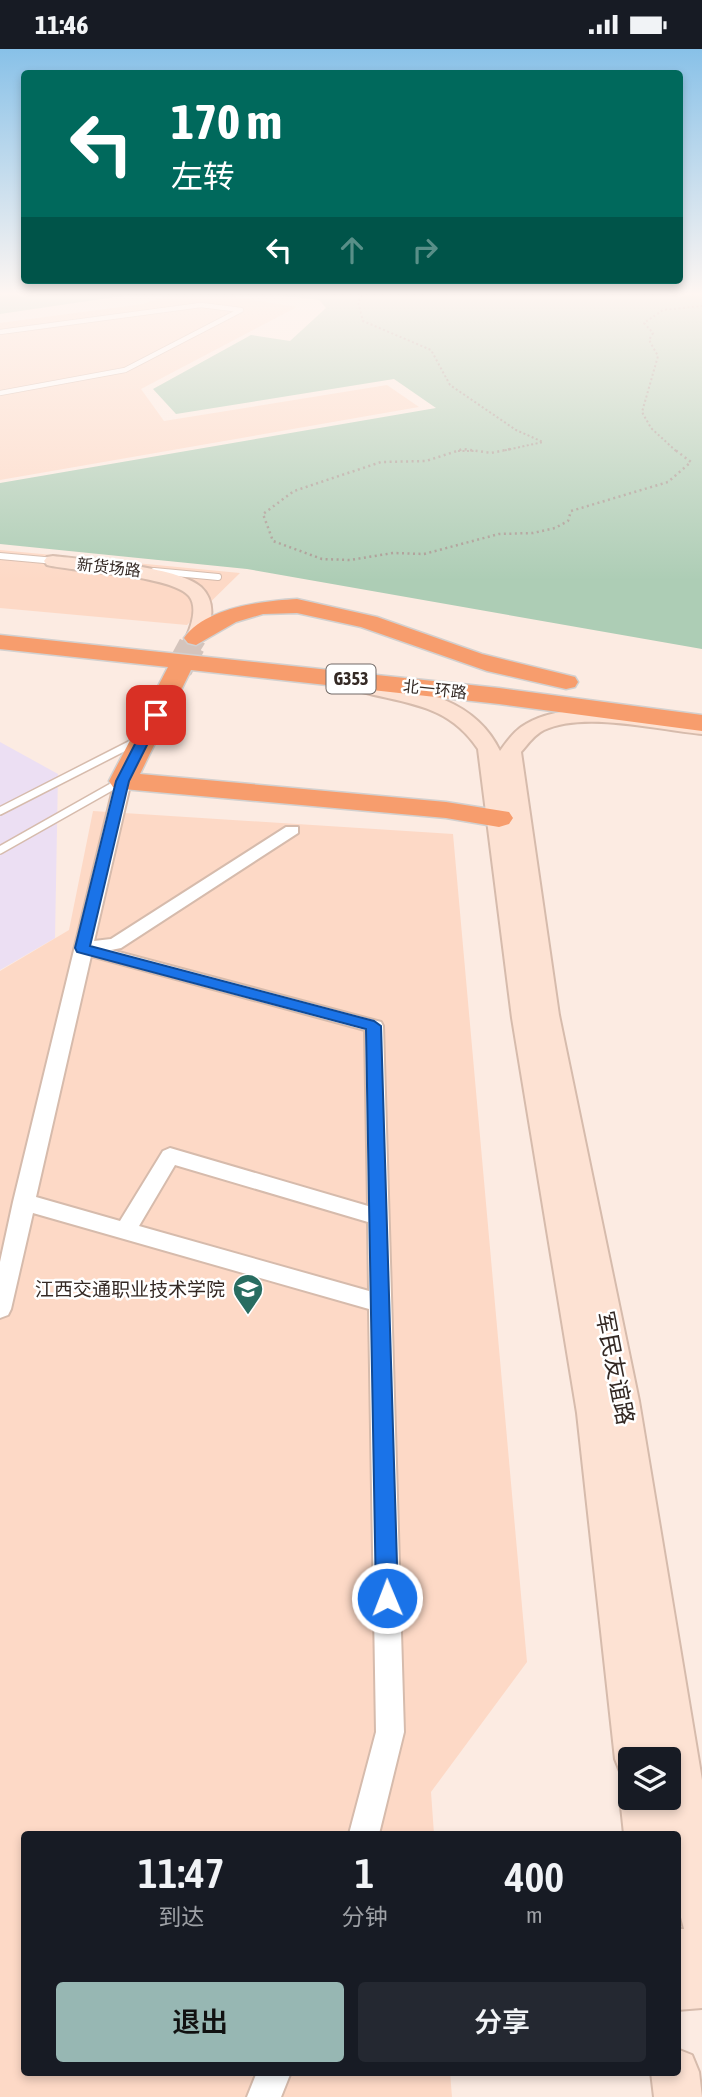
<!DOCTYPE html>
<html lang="zh">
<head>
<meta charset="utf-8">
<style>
	:root { --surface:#171b24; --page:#242831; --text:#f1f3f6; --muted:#9ea1a6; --accent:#97b7b3 }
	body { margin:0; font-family:"Asap Condensed","Noto Sans SC",sans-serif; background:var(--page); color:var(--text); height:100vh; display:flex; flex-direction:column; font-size:26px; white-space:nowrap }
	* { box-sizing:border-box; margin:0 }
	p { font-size:23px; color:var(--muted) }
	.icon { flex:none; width:38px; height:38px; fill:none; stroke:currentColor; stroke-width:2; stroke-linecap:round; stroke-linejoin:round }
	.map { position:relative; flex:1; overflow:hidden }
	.sheet { position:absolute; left:21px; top:1782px; width:660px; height:245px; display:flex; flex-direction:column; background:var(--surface); border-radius:7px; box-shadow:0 4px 10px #0003 }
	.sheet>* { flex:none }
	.top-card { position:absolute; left:21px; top:21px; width:662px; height:214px; border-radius:7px; box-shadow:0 4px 10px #0003; background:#00695c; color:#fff; overflow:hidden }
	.buttons { position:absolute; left:618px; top:1698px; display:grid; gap:14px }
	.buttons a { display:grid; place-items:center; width:63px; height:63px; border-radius:7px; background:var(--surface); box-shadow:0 4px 10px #0003; font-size:35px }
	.pin { position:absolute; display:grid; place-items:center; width:60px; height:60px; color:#fff; margin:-30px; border-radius:14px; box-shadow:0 4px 10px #0006 }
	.me { position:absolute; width:77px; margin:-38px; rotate:359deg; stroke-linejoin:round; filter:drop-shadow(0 0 5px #0008) }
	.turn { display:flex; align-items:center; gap:24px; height:147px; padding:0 35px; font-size:32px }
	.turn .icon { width:91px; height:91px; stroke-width:2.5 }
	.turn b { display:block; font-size:49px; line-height:60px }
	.lanes { display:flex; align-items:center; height:66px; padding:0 35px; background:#0003; justify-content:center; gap:35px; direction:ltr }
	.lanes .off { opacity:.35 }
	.eta { display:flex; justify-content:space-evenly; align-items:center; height:119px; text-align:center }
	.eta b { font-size:42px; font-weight:600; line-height:49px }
	.action { display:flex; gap:14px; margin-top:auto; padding:14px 35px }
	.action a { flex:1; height:80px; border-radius:7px; background:var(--accent); color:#111; font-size:28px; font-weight:600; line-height:80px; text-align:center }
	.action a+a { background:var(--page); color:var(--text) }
	.status { display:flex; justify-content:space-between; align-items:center; height:49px; padding:0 35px; background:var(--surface); direction:ltr }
	.status svg { height:19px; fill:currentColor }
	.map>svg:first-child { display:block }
</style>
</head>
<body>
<div class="status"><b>11:46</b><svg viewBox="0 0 49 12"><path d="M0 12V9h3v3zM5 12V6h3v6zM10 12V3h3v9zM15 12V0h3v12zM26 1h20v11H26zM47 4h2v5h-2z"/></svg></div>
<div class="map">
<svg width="702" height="2048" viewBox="0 0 702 2048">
	<rect width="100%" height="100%" fill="#fcebe2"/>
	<path fill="#ecdff3" d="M 0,693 L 58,725 L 55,889 L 0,921 Z"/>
	<path fill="#fdd9c6" d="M 169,246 L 224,246 L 297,258 L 141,340 L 164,372 L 387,336 L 419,358 L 0,431 L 0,274 L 143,255 Z
		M 0,501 L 240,524 L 187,576 L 0,559 Z
		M 93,762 L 453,785 L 527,1613 L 431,1743 L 434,1785 L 24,1785 L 24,2023 L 450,2023 L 452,2048 L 0,2048 L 0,922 L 69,881 Z"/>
	<path fill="#adcdb5" d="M 0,246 L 129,246 L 0,265 Z
		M 277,246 L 702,246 L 702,600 L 247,520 L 0,495 L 0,434 L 436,359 L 394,330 L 176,365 L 153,340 L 251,286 L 290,292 L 326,259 L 319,251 Z"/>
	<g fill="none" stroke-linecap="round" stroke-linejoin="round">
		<path stroke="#d4c4bc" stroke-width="21" stroke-dasharray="21 10" stroke-linecap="butt" d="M 191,597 L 196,589"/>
		<path stroke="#d4c4bc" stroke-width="27" stroke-dasharray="27 13" stroke-linecap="butt" d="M 179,620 L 192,596"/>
		<g stroke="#d6bbac" stroke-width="6">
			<path id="lane-far2" d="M 0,283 L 201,256 L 241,261 L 125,321 L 0,344"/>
		</g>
		<g stroke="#d6bbac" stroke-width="8">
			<path id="lane-far1" d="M 0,507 L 55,512
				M 154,522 L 218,528"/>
		</g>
		<g stroke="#d6bbac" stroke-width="10">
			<path id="lane" d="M 0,762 L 137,692
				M 0,801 L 122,732"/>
		</g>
		<g stroke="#d6bbac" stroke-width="4">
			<path id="street" d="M 123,727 L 131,732 L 94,892 L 111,890 L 286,778 L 298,778 L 298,784 L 121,899 L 111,901 L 381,973 L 383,977 L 404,1683 L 379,1785 L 349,1785 L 376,1683 L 369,1260 L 33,1164 L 11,1260 L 8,1266 L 0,1269 L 0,1213 L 13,1153 L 115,732 ZM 91,907 L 365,981 L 368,1157 L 170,1099 L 163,1102 L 120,1172 L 36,1148 ZM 175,1116 L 368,1173 L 369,1242 L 139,1177 Z
				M 257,2023 L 291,2023 L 281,2048 L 247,2048 Z"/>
		</g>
		<g stroke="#d6bbac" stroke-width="4">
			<path id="secondary" d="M 53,507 C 87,511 177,517 201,538 C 216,552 212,572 206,589 L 196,595 L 186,589 C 191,578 198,558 189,547 C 172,526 76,523 47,516 L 44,512 L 47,508 Z
				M 369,633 C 420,640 476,651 500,702 C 507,692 515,681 526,675 C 569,648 654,667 702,673 L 702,685 C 659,681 584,662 544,681 C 534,686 528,695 521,703 L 559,966 L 639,1352 L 702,1731 L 702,1959 L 677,1961 L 677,1880 L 684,1880 L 677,1853 L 677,1785 L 624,1785 L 620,1748 L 626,1733 L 630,1731 L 630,1748 L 668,1748 L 668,1710 L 630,1710 L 630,1729 L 621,1725 L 615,1710 L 577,1364 L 512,969 L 478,700 C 449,656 409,655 362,643 L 359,639 L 362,635 Z
				M 677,2000 L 692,2006 L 699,2023 L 702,2048 L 654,2048 L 651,2023 L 677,2023 Z"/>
		</g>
		<g stroke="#d2d0cf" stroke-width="3">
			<path id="highway" d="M 297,550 L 377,568 L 482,605 L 575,628 L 578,633 L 575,638 L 566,640 L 487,622 L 361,578 L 297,564 L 263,565 L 236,573 L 196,596 L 188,594 L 184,589 C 206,558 263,552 297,550 Z
				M 0,586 L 499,639 L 702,666 L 702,682 L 499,655 L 191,621 L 140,725 L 446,753 L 509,763 L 513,769 L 509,775 L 499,778 L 446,769 L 123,740 L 113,738 L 109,732 L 168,618 L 0,600 Z"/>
		</g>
		<path stroke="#a99a93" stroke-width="2" stroke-dasharray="2 2.5" stroke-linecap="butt" d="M 362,246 L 358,253 L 363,272 L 431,301 L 450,336 L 516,381 L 543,393 L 502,402
			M 458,402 L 475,402
			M 676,402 L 651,379 L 642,363 L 658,307 L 649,291 L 653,284 L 644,274 L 663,261 L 702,257"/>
		<path stroke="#a99a93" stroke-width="2.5" stroke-dasharray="2 3.5" stroke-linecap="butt" d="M 510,400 L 491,404 L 463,400 L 426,412 L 381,413 L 294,442 L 263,465 L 273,492 L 322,510 L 350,511 L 393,504 L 424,505 L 499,485 L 533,484 L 555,479 L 568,472 L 571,462 L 668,433 L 691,413 L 674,400"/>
		<use href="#lane-far2" stroke="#fff" stroke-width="4.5"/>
		<use href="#lane-far1" stroke="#fff" stroke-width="6"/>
		<use href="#lane" stroke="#fff" stroke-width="7"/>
		<use href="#street" fill="#fff" fill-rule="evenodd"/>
		<use href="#secondary" fill="#fde2d3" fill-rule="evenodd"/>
		<use href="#highway" fill="#f79d6d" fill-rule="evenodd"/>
	</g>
	<linearGradient id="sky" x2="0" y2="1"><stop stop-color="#88c1e8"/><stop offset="0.46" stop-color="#fef6f2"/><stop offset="1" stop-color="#fef6f2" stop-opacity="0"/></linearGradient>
	<rect width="702" height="532" fill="url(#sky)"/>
	<path fill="#1a73e8" stroke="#114b97" stroke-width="2" d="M 156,662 L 162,666 L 129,732 L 90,897 L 374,972 L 381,977 L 398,1549 L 395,1557 L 387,1560 L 379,1557 L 376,1549 L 366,980 L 77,903 L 75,899 L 116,732 L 150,666 Z"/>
	<defs>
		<g id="university-pin" transform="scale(1.575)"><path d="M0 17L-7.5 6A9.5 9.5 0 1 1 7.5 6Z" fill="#286d61" stroke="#fff"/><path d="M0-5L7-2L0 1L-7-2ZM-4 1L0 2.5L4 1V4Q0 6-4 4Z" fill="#fff"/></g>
	</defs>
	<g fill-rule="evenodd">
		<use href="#university-pin" x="248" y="1240"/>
	</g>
	<g text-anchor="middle" stroke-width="5" stroke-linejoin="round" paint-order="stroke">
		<g font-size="16" fill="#342924" stroke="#fff">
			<text transform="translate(109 518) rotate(6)" y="6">新货场路</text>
			<text transform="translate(435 640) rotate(6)" y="6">北一环路</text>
		</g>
		<rect fill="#fff" stroke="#716966" stroke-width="2" x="326.5" y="615.5" width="49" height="29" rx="5"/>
		<g font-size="18" font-weight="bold" fill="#342924">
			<text x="351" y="636">G353</text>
		</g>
		<g font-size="19" fill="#342924" stroke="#fff" text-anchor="end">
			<text x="225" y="1247">江西交通职业技术学院</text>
		</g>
		<g font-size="23" fill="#342924" stroke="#fff">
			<text transform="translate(615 1319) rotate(79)" y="8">军民友谊路</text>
		</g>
	</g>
</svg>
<div class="buttons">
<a><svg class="icon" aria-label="layers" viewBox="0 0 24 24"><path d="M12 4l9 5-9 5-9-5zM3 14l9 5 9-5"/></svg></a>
</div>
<div class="pin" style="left:156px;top:666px;background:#d93025"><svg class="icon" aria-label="arrive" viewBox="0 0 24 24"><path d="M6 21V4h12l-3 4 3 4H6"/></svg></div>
<svg class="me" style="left:387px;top:1549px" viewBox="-20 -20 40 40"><circle r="17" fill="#1a73e8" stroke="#fff" stroke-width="3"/><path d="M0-11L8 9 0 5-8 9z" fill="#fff"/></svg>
<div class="top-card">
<div class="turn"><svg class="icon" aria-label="left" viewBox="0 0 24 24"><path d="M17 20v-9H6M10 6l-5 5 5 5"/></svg><div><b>170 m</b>左转</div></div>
<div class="lanes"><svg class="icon" aria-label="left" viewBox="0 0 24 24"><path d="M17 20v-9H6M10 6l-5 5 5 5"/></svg><svg class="icon off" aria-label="ahead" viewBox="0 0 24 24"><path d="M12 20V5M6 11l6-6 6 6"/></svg><svg class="icon off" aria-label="right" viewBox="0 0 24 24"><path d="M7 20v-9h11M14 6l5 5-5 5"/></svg></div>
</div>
<section class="sheet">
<div class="eta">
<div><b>11:47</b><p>到达</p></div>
<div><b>1</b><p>分钟</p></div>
<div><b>400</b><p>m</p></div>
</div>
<div class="action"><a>退出</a><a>分享</a></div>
</section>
</div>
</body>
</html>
